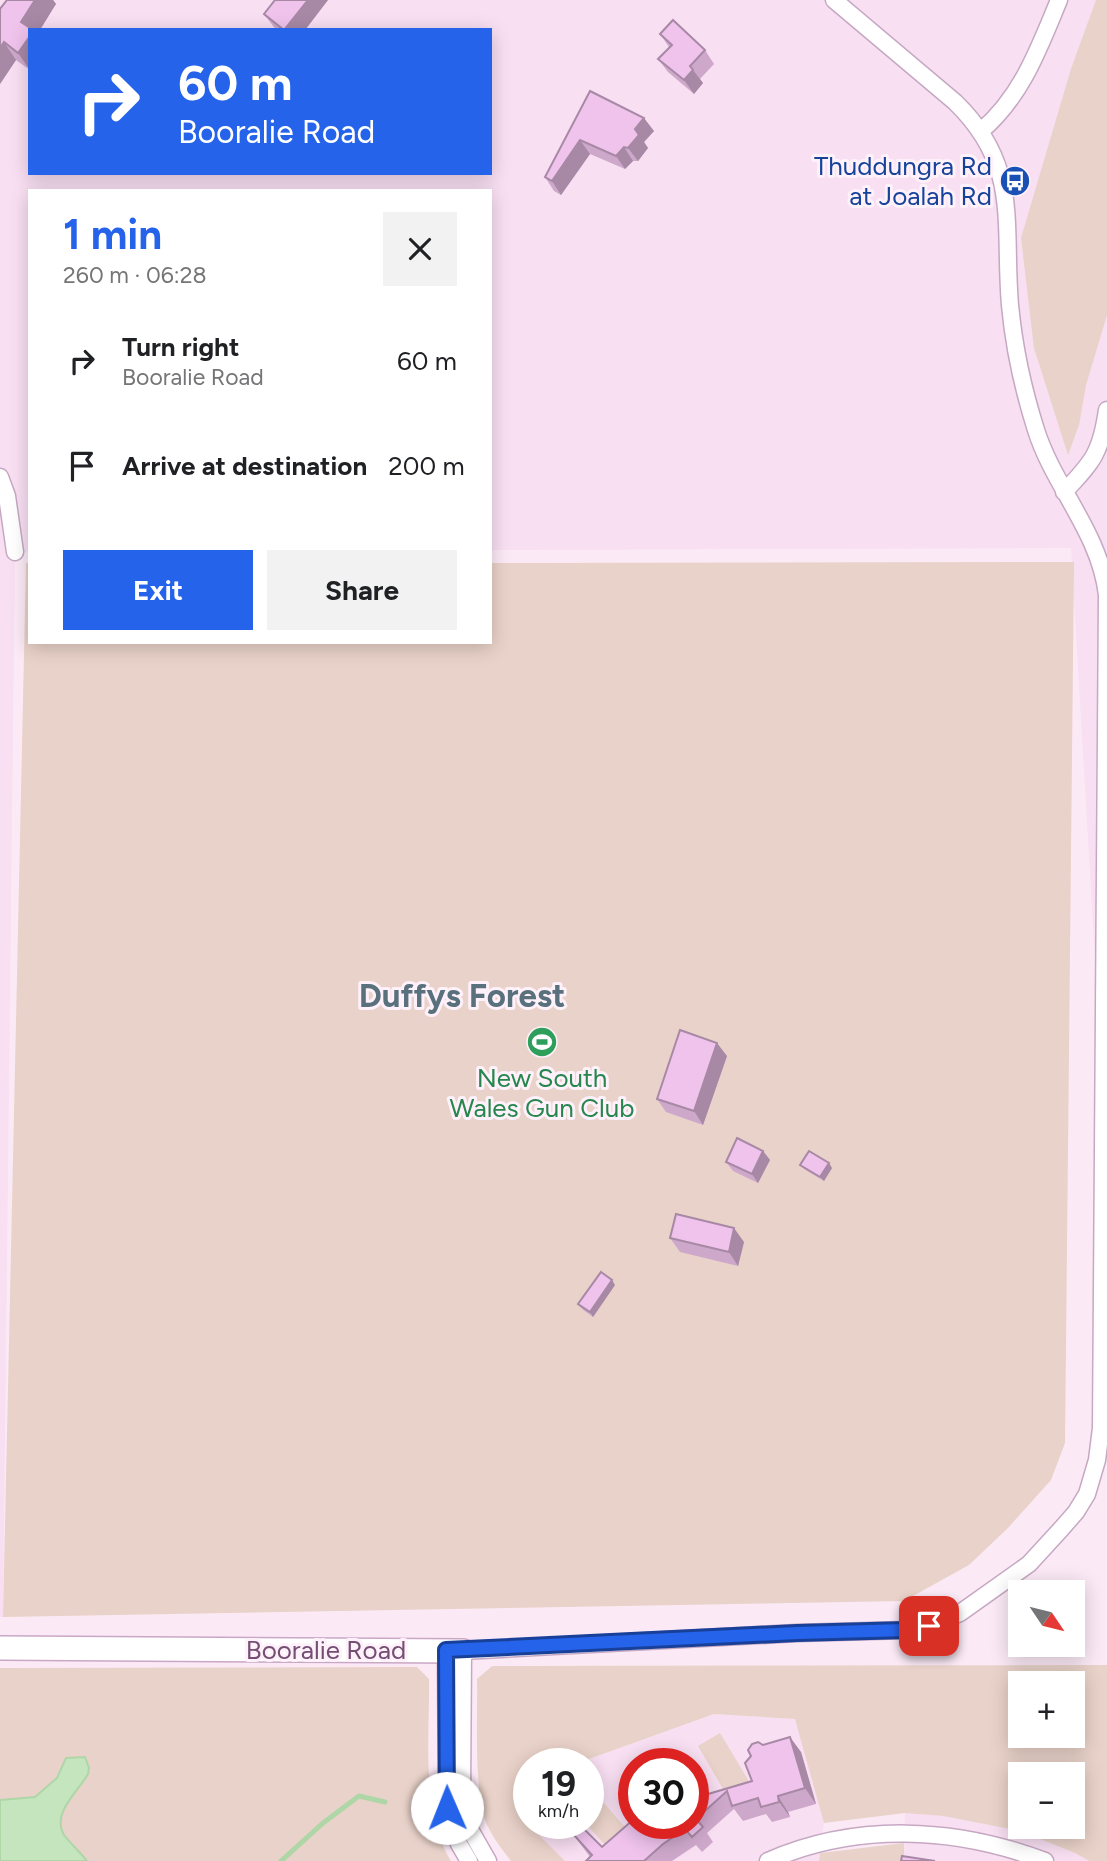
<!DOCTYPE html>
<html lang="en">
<head>
<meta charset="utf-8">
<style>
	:root { --surface:#fff; --page:#f2f2f2; --text:#202124; --muted:#757577; --accent:#2563eb }
	body { margin:0; font-family:Figtree,sans-serif; background:var(--page); color:var(--text); height:100vh; display:flex; flex-direction:column; font-size:26px; white-space:nowrap }
	* { box-sizing:border-box; margin:0 }
	p { font-size:23px; color:var(--muted) }
	.icon { flex:none; width:38px; height:38px; fill:none; stroke:currentColor; stroke-width:2; stroke-linecap:round; stroke-linejoin:round }
	.map { position:relative; flex:1; overflow:hidden }
	.panel { position:absolute; left:28px; top:189px; width:464px; height:455px; display:flex; flex-direction:column; background:var(--surface); border-radius:0px; box-shadow:0 4px 18px #0003 }
	.panel>* { flex:none }
	.hud { position:absolute; left:28px; top:28px; width:464px; height:147px; border-radius:0px; box-shadow:0 4px 18px #0003; background:#2563eb; color:#fff; overflow:hidden }
	.needle { width:46px; rotate:125deg }
	.buttons { position:absolute; left:1008px; top:1580px; display:grid; gap:14px }
	.buttons a { display:grid; place-items:center; width:77px; height:77px; border-radius:0px; background:var(--surface); box-shadow:0 4px 18px #0003; font-size:35px }
	.speed { position:absolute; left:513px; top:1748px; display:flex; gap:14px; font-size:35px; font-weight:700; text-align:center }
	.speed>* { display:grid; place-content:center; width:91px; height:91px; border-radius:50%; background:var(--surface); box-shadow:0 4px 18px #0003; line-height:1 }
	.speed small { font-size:18px; font-weight:400 }
	.speed .limit { border:10px solid #d22; background:#fff; color:#111 }
	.pin { position:absolute; display:grid; place-items:center; width:60px; height:60px; color:#fff; margin:-30px; border-radius:14px; box-shadow:0 4px 10px #0006 }
	.me { position:absolute; width:77px; margin:-38px; rotate:359deg; stroke-linejoin:round; filter:drop-shadow(0 0 5px #0008) }
	.turn { display:flex; align-items:center; gap:24px; height:147px; padding:0 35px; font-size:32px }
	.turn .icon { width:91px; height:91px; stroke-width:2.5 }
	.turn b { display:block; font-size:49px; line-height:60px }
	.round { display:grid; place-items:center; flex:none; width:74px; height:74px; border-radius:0px; background:var(--page) }
	.headline { display:flex; align-items:center; justify-content:space-between; height:119px; padding:0 35px }
	h1 { font-size:42px; font-weight:700; line-height:52px; color:var(--accent) }
	.button { display:flex; gap:14px; margin-top:auto; padding:14px 35px }
	.button a { flex:1; height:80px; border-radius:0px; background:var(--accent); color:#fff; font-size:28px; font-weight:700; line-height:80px; text-align:center }
	.button a+a { background:var(--page); color:var(--text) }
	ul { padding:0; list-style:none }
	li { display:flex; align-items:center; gap:21px; height:105px; padding:0 35px }
	li div { flex:1 }
	li b { display:block; font-size:26px }
	li em { font-style:normal }
	.map>svg:first-child { display:block }
</style>
</head>
<body>
<div class="map">
<svg width="1107" height="1861" viewBox="0 0 1107 1861">
	<rect width="100%" height="100%" fill="#fbeaf6"/>
	<path fill="#f8dff2" fill-rule="evenodd" d="M 0,0 L 1107,0 L 1107,1165 L 1071,548 L 490,550 L 490,191 L 30,191 L 30,552 L 15,553 L 3,1617 L 0,1617 ZM 30,30 L 490,30 L 490,173 L 30,173 Z
		M 714,1714 L 796,1719 L 824,1823 L 819,1861 L 565,1861 L 540,1836 L 537,1824 L 588,1824 L 588,1764 L 575,1764 ZM 634,1764 L 693,1764 L 693,1824 L 634,1824 Z
		M 905,1813 L 943,1816 L 1020,1831 L 1075,1853 L 1089,1861 L 904,1861 Z"/>
	<path fill="#e9d2c9" fill-rule="evenodd" d="M 1096,0 L 1107,0 L 1107,315 L 1086,385 L 1079,425 L 1068,455 L 1034,348 L 1021,238 L 1071,69 Z
		M 1074,562 L 1065,1443 L 1051,1480 L 1008,1528 L 969,1565 L 904,1601 L 3,1617 L 26,563 L 30,563 L 30,642 L 490,642 L 490,563 Z
		M 1107,1665 L 1107,1861 L 1089,1861 L 1075,1853 L 1020,1831 L 943,1816 L 905,1813 L 824,1823 L 795,1719 L 714,1714 L 575,1764 L 528,1764 L 528,1824 L 537,1824 L 540,1836 L 565,1861 L 511,1861 C 502,1849 493,1838 487,1825 C 473,1791 478,1718 477,1679 L 492,1666 ZM 1020,1684 L 1073,1684 L 1073,1736 L 1020,1736 ZM 1073,1774 L 1073,1827 L 1020,1827 L 1020,1774 Z
		M 417,1667 L 429,1679 C 430,1735 420,1812 451,1861 L 0,1861 L 0,1668 Z
		M 720,1733 L 750,1783 L 727,1796 L 698,1746 Z
		M 588,1785 L 625,1827 L 605,1845 L 586,1824 L 588,1824 Z
		M 904,1843 L 904,1861 L 819,1861 L 820,1853 Z"/>
	<path fill="#c5e5bf" stroke="#aed6a6" stroke-width="2" d="M 85,1757 L 89,1768 L 88,1774 C 78,1792 51,1813 64,1835 C 71,1844 80,1852 87,1861 L 0,1861 L 0,1800 L 35,1797 L 57,1778 L 66,1758 Z"/>
	<g fill="none" stroke-linecap="round" stroke-linejoin="round">
		<path stroke="#aed6a6" stroke-width="5" d="M 281,1861 L 323,1823 L 359,1796 L 385,1802"/>
		<g stroke="#c6a8c3" stroke-width="19">
			<path id="street" d="M 981,131 C 1022,96 1039,48 1059,0
				M 0,477 L 7,496 L 15,552
				M 1064,492 C 1093,462 1101,452 1107,410
				M 446,1650 L 447,1808 L 459,1844 L 469,1861
				M 488,1861 L 468,1826 L 462,1797 L 463,1651 L 797,1633 L 907,1630 L 929,1626 L 960,1613 L 1029,1564 L 1062,1528 L 1076,1512 L 1087,1494 L 1097,1460 L 1101,1428 L 1107,595 C 1100,533 1054,487 1036,430 C 1023,389 1014,348 1010,305 C 1003,223 1021,166 955,102 L 834,0
				M 768,1861 C 857,1822 955,1827 1045,1861"/>
		</g>
		<g stroke="#c9a7c5" stroke-width="26">
			<path id="secondary" d="M 0,1648 L 463,1651"/>
		</g>
		<use href="#street" stroke="#fff" stroke-width="16"/>
		<use href="#secondary" stroke="#fff" stroke-width="23"/>
	</g>
	<path fill="#cea8cb" d="M 7,0 L 53,0 L 56,4 L 30,30 L 30,70 L 16,60 L 0,84 Z
		M 328,0 L 305,30 L 276,30 L 264,14 Z
		M 660,34 L 705,50 L 714,64 L 700,79 L 703,83 L 694,94 L 668,72 L 658,59 L 669,47 Z
		M 590,91 L 654,131 L 644,142 L 648,148 L 638,161 L 633,161 L 625,169 L 590,154 L 561,195 L 554,191 L 545,177 Z
		M 727,1056 L 703,1125 L 666,1112 L 657,1099 Z
		M 763,1151 L 770,1160 L 758,1183 L 733,1171 L 726,1162 Z
		M 800,1165 L 832,1168 L 824,1181 L 804,1169 Z
		M 670,1238 L 744,1242 L 738,1266 L 680,1252 Z
		M 615,1285 L 593,1317 L 582,1309 L 578,1304 Z
		M 763,1745 L 801,1752 L 816,1804 L 788,1812 L 790,1817 L 772,1822 L 766,1814 L 743,1821 L 734,1809 L 707,1833 L 713,1842 L 702,1852 L 696,1845 L 672,1861 L 586,1861 L 590,1857 L 573,1834 L 602,1847 L 693,1824 L 693,1770 L 706,1788 L 704,1790 L 708,1794 L 752,1781 Z"/>
	<path fill="#a788a5" d="M 35,0 L 53,0 L 56,4 L 40,30 L 30,30 L 21,22 Z
		M 308,0 L 328,0 L 305,30 L 284,30 Z
		M 30,36 L 30,70 L 18,53 Z
		M 4,42 L 16,60 L 0,84 L 0,48 Z
		M 693,70 L 703,83 L 694,94 L 684,80 Z
		M 644,118 L 654,131 L 644,142 L 648,148 L 638,161 L 628,148 L 635,129 Z
		M 580,140 L 590,154 L 561,195 L 552,181 Z
		M 624,147 L 633,161 L 625,169 L 616,156 Z
		M 717,1043 L 727,1056 L 703,1125 L 694,1111 Z
		M 763,1151 L 770,1160 L 758,1183 L 752,1174 Z
		M 829,1163 L 832,1168 L 824,1181 L 820,1177 Z
		M 734,1228 L 744,1242 L 738,1266 L 729,1252 Z
		M 612,1280 L 615,1285 L 593,1317 L 590,1312 Z
		M 790,1737 L 801,1752 L 816,1804 L 805,1788 Z
		M 778,1796 L 788,1812 L 790,1817 L 779,1802 Z"/>
	<path fill="#efc3ec" stroke="#a788a5" stroke-width="2" d="M 7,0 L 35,0 L 21,22 L 33,30 L 30,30 L 30,36 L 18,53 L 4,42 L 0,48 L 0,9 Z
		M 275,0 L 308,0 L 284,30 L 264,14 Z
		M 673,20 L 705,50 L 690,66 L 693,70 L 684,80 L 658,59 L 672,45 L 660,34 Z
		M 590,91 L 644,118 L 635,129 L 639,135 L 628,148 L 624,147 L 616,156 L 580,140 L 552,181 L 545,177 Z
		M 680,1030 L 717,1043 L 694,1111 L 657,1099 Z
		M 737,1138 L 763,1151 L 752,1174 L 726,1162 Z
		M 809,1151 L 829,1163 L 820,1177 L 800,1165 Z
		M 676,1214 L 734,1228 L 729,1252 L 670,1238 Z
		M 601,1272 L 612,1280 L 590,1312 L 578,1304 Z
		M 790,1737 L 805,1788 L 778,1796 L 779,1802 L 761,1807 L 758,1798 L 732,1806 L 727,1791 L 696,1819 L 703,1827 L 692,1837 L 685,1829 L 663,1844 L 644,1861 L 586,1861 L 592,1855 L 573,1834 L 582,1827 L 602,1847 L 634,1819 L 634,1824 L 693,1824 L 693,1777 L 708,1794 L 752,1781 L 745,1763 L 751,1756 L 748,1750 L 752,1744 L 758,1742 L 763,1745 Z
		M 682,1757 L 687,1764 L 674,1764 Z
		M 634,1797 L 634,1816 L 624,1805 Z
		M 902,1856 L 935,1861 L 901,1861 Z"/>
	<g fill="none" stroke-linecap="round" stroke-linejoin="round">
		<g stroke="#184099" stroke-width="18">
			<path id="route" d="M 447,1808 L 446,1650 L 797,1633 L 907,1630 L 929,1626"/>
		</g>
		<use href="#route" stroke="#2563eb" stroke-width="12"/>
	</g>
	<defs>
		<g id="bus-disc" transform="scale(1.575)"><circle r="9.5" fill="#1a4fb4" stroke="#fef1fa"/><path d="M-5-6H5V4H4V6H2V4H-2V6H-4V4H-5ZM-3.5-4V0h7V-4ZM-3.5 1.2v1.5H-2V1.2ZM2 1.2v1.5H3.5V1.2Z" fill="#fff"/></g>
		<g id="stadium-disc" transform="scale(1.575)"><circle r="9.5" fill="#2e9e5b" stroke="#fef1fa"/><path d="M0-5a6.5 5 0 1 0 0 10a6.5 5 0 1 0 0-10ZM-3.5-1.8h7v3.6h-7Z" fill="#fff"/></g>
	</defs>
	<g fill-rule="evenodd">
		<use href="#bus-disc" x="1015" y="181"/>
		<use href="#stadium-disc" x="542" y="1042"/>
	</g>
	<g text-anchor="middle" stroke-width="6" stroke-linejoin="round" paint-order="stroke">
		<g font-size="26" fill="#164399" stroke="#fef1fa" text-anchor="end">
			<text x="992" y="175">Thuddungra Rd<tspan x="992" dy="30">at Joalah Rd</tspan></text>
		</g>
		<g font-size="26" fill="#27864d" stroke="#fef1fa">
			<text x="542" y="1087">New South<tspan x="542" dy="30">Wales Gun Club</tspan></text>
		</g>
		<g font-size="26" fill="#754e74" stroke="#fef1fa">
			<text x="326" y="1659">Booralie Road</text>
		</g>
		<g font-size="33" font-weight="bold" fill="#59707d" stroke="#fef1fa">
			<text x="462" y="1007">Duffys Forest</text>
		</g>
	</g>
</svg>
<div class="buttons">
<a><svg class="needle" viewBox="-14 -14 28 28"><path d="M0-13l5 13h-10z" fill="#e53935"/><path d="M0 13l5-13h-10z" fill="#757577"/></svg></a>
<a>+</a>
<a>−</a>
</div>
<div class="speed"><div>19<small>km/h</small></div><div class="limit">30</div></div>
<div class="pin" style="left:929px;top:1626px;background:#d93025"><svg class="icon" aria-label="arrive" viewBox="0 0 24 24"><path d="M6 21V4h12l-3 4 3 4H6"/></svg></div>
<svg class="me" style="left:447px;top:1808px" viewBox="-20 -20 40 40"><circle r="19" fill="#fff"/><path d="M0-13L10 11 0 6-10 11z" fill="#2563eb"/></svg>
<div class="hud">
<div class="turn"><svg class="icon" aria-label="right" viewBox="0 0 24 24"><path d="M7 20v-9h11M14 6l5 5-5 5"/></svg><div><b>60 m</b>Booralie Road</div></div>
</div>
<section class="panel">
<div class="headline"><div><h1>1 min</h1><p>260 m · 06:28</p></div><a class="round"><svg class="icon" aria-label="close" viewBox="0 0 24 24"><path d="M6 6l12 12M18 6L6 18"/></svg></a></div>
<ul>
<li><svg class="icon" aria-label="right" viewBox="0 0 24 24"><path d="M7 20v-9h11M14 6l5 5-5 5"/></svg><div><b>Turn right</b><p>Booralie Road</p></div><em>60 m</em></li>
<li><svg class="icon" aria-label="arrive" viewBox="0 0 24 24"><path d="M6 21V4h12l-3 4 3 4H6"/></svg><div><b>Arrive at destination</b></div><em>200 m</em></li>
</ul>
<div class="button"><a>Exit</a><a>Share</a></div>
</section>
</div>
</body>
</html>
